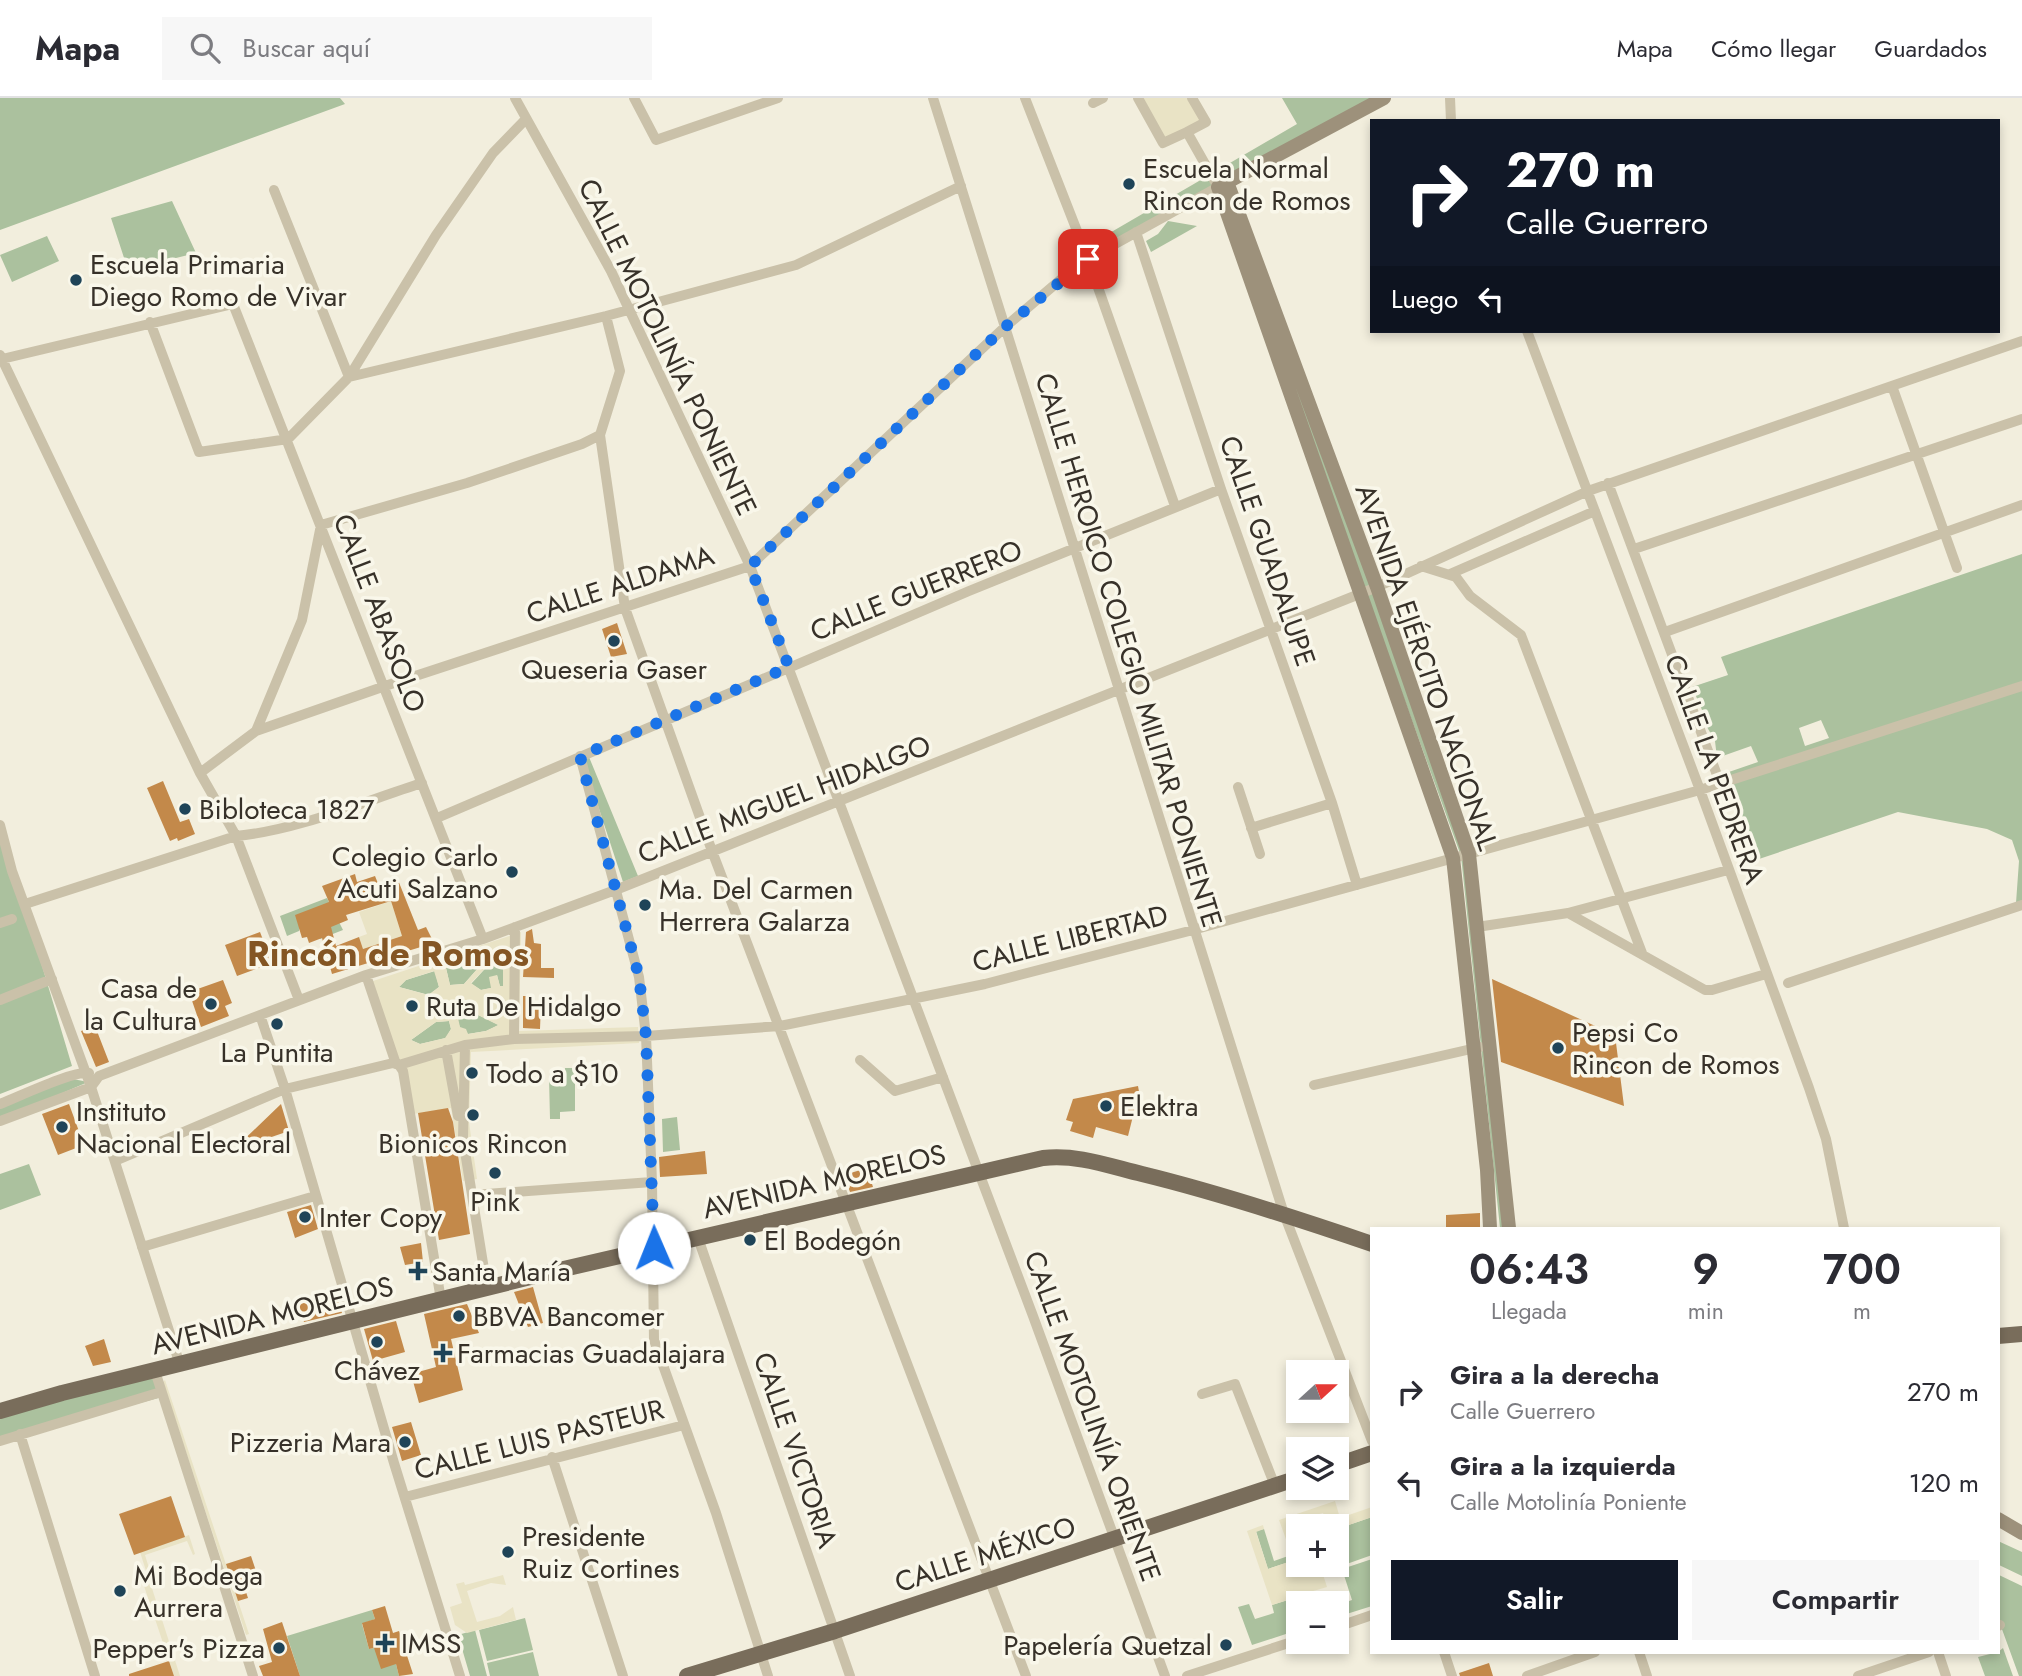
<!DOCTYPE html>
<html lang="es">
<head>
<meta charset="utf-8">
<style>
	:root { --surface:#fff; --page:#f7f7f7; --text:#2b2b33; --muted:#7c7c81; --line:#e1e1e2; --accent:#111827 }
	body { margin:0; font-family:Jost,sans-serif; background:var(--page); color:var(--text); height:100vh; display:flex; flex-direction:column; font-size:26px; white-space:nowrap }
	* { box-sizing:border-box; margin:0 }
	p { font-size:23px; color:var(--muted) }
	.icon { flex:none; width:38px; height:38px; fill:none; stroke:currentColor; stroke-width:2; stroke-linecap:round; stroke-linejoin:round }
	.map { position:relative; flex:1; overflow:hidden }
	.side { position:absolute; left:1370px; top:1129px; width:630px; height:427px; display:flex; flex-direction:column; background:var(--surface); border-radius:0px; box-shadow:0 4px 10px #0003 }
	.side>* { flex:none }
	.top-card { position:absolute; left:1370px; top:21px; width:630px; height:214px; border-radius:0px; box-shadow:0 4px 10px #0003; background:#111827; color:#fff; overflow:hidden }
	.needle { width:46px; rotate:69deg }
	.buttons { position:absolute; left:1286px; top:1262px; display:grid; gap:14px }
	.buttons a { display:grid; place-items:center; width:63px; height:63px; border-radius:0px; background:var(--surface); box-shadow:0 4px 10px #0003; font-size:35px }
	.pin { position:absolute; display:grid; place-items:center; width:60px; height:60px; color:#fff; margin:-30px; border-radius:14px; box-shadow:0 4px 10px #0006 }
	.me { position:absolute; width:77px; margin:-38px; rotate:359deg; stroke-linejoin:round; filter:drop-shadow(0 0 5px #0008) }
	.turn { display:flex; align-items:center; gap:24px; height:147px; padding:0 21px; font-size:32px }
	.turn .icon { width:91px; height:91px; stroke-width:2.5 }
	.turn b { display:block; font-size:49px; line-height:60px }
	.then { display:flex; align-items:center; height:66px; padding:0 21px; background:#0003; gap:14px; font-size:26px }
	.eta { display:flex; justify-content:space-evenly; align-items:center; height:119px; text-align:center }
	.eta b { font-size:42px; font-weight:600; line-height:49px }
	.action { display:flex; gap:14px; margin-top:auto; padding:14px 21px }
	.action a { flex:1; height:80px; border-radius:0px; background:var(--accent); color:#fff; font-size:28px; font-weight:600; line-height:80px; text-align:center }
	.action a+a { background:var(--page); color:var(--text) }
	ul { padding:0; list-style:none }
	li { display:flex; align-items:center; gap:21px; height:91px; padding:0 21px }
	li div { flex:1 }
	li b { display:block; font-size:26px }
	li em { font-style:normal }
	header { display:flex; align-items:center; gap:42px; box-sizing:border-box; height:98px; padding:0 35px; background:var(--surface); border-bottom:2px solid var(--line) }
	header strong { font-size:33px }
	nav { display:flex; gap:38px; margin-inline-start:auto; font-size:24px }
	.search { width:490px; height:63px; background:var(--page); display:flex; align-items:center; gap:18px; box-sizing:border-box; padding:0 24px; border-radius:0px; color:var(--muted); font-size:26px }
	.map>svg:first-child { display:block }
</style>
</head>
<body>
<header>
<strong>Mapa</strong>
<div class="search"><svg class="icon" aria-label="search" viewBox="0 0 24 24"><circle cx="10" cy="10" r="6"/><path d="M15 15l6 6"/></svg>Buscar aquí</div>
<nav><a>Mapa</a><a>Cómo llegar</a><a>Guardados</a></nav>
</header>
<div class="map">
<svg width="2022" height="1578" viewBox="0 0 2022 1578">
	<rect width="100%" height="100%" fill="#f2eedd"/>
	<path fill="#abc19e" fill-rule="evenodd" d="M 0,0 L 340,0 L 345,6 L 0,132 Z
		M 1282,0 L 1375,0 L 1092,155 L 1089,147 L 1297,26 Z
		M 1227,87 L 1468,756 L 1508,1130 L 1500,1130 L 1461,758 L 1341,426 Z
		M 172,103 L 196,155 L 128,172 L 111,120 Z
		M 1168,123 L 1197,128 L 1151,154 L 1146,143 L 1158,136 Z
		M 47,138 L 59,163 L 12,184 L 0,157 Z
		M 2022,456 L 2022,803 L 2016,805 L 2019,763 L 2012,742 L 1987,731 L 1898,714 L 1753,763 L 1723,676 L 1758,664 L 1751,648 L 1717,660 L 1715,643 L 1707,629 L 1709,628 L 1692,589 L 1728,577 L 1721,559 ZM 1821,622 L 1829,640 L 1805,648 L 1799,630 Z
		M 589,659 L 638,778 L 623,784 L 583,662 Z
		M 0,727 L 72,968 L 0,996 Z
		M 327,800 L 343,832 L 320,841 L 318,835 L 300,828 L 299,833 L 287,838 L 280,818 Z
		M 478,859 L 487,860 L 464,886 L 450,887 L 446,870 Z
		M 494,861 L 503,869 L 503,888 L 500,889 L 497,877 L 491,890 L 481,892 L 471,886 Z
		M 435,873 L 439,889 L 429,897 L 399,889 L 406,882 Z
		M 503,896 L 502,923 L 476,910 L 483,901 Z
		M 472,914 L 499,927 L 486,933 L 468,936 L 460,930 L 457,920 Z
		M 449,923 L 451,931 L 446,940 L 420,946 L 411,942 L 436,924 Z
		M 565,970 L 575,970 L 575,1013 L 560,1014 L 560,1021 L 550,1021 L 549,979 L 565,979 Z
		M 68,980 L 88,984 L 0,1022 L 0,1007 Z
		M 677,1019 L 680,1052 L 663,1054 L 662,1021 Z
		M 29,1066 L 41,1097 L 0,1112 L 0,1076 Z
		M 155,1273 L 162,1299 L 0,1343 L 0,1313 Z
		M 1372,1419 L 1372,1457 L 1341,1468 L 1337,1456 L 1337,1431 Z
		M 1264,1431 L 1274,1463 L 1291,1457 L 1287,1444 L 1292,1442 L 1298,1461 L 1268,1471 L 1256,1433 Z
		M 1998,1443 L 2022,1454 L 2022,1478 L 1999,1467 Z
		M 1372,1461 L 1372,1508 L 1337,1519 L 1337,1507 L 1352,1502 L 1342,1471 Z
		M 1999,1477 L 2022,1488 L 2022,1578 L 2019,1578 L 1999,1523 Z
		M 1291,1501 L 1298,1522 L 1298,1532 L 1252,1547 L 1238,1509 L 1249,1506 L 1255,1521 L 1274,1515 L 1272,1507 Z
		M 372,1512 L 375,1521 L 362,1526 L 369,1551 L 374,1550 L 396,1566 L 399,1578 L 300,1578 L 287,1538 Z
		M 525,1520 L 533,1552 L 487,1563 L 479,1532 Z
		M 475,1532 L 487,1578 L 470,1578 L 458,1537 Z
		M 2003,1550 L 2013,1578 L 1985,1578 L 1978,1559 L 1998,1554 Z
		M 533,1554 L 539,1578 L 490,1578 L 487,1565 Z"/>
	<path fill="#e9e3c5" fill-rule="evenodd" d="M 1142,0 L 1192,0 L 1206,24 L 1163,45 Z
		M 391,803 L 402,838 L 363,851 L 359,839 L 367,836 L 359,814 Z
		M 521,834 L 519,933 L 638,929 L 639,945 L 471,954 L 469,1024 L 477,1081 L 463,1083 L 451,1010 L 413,1016 L 397,960 L 364,886 ZM 478,859 L 487,860 L 464,886 L 450,887 L 446,870 ZM 494,861 L 503,869 L 503,888 L 500,888 L 497,877 L 489,879 L 491,890 L 481,892 L 471,885 ZM 434,873 L 439,889 L 428,897 L 399,889 L 406,882 ZM 472,914 L 498,927 L 486,933 L 468,936 L 466,931 L 460,929 L 458,920 ZM 449,923 L 451,931 L 445,940 L 420,946 L 411,942 L 436,924 Z
		M 165,1282 L 249,1536 L 246,1537 L 163,1284 Z
		M 1335,1403 L 1340,1420 L 1372,1409 L 1372,1419 L 1337,1431 L 1337,1428 L 1328,1428 L 1323,1415 L 1305,1420 L 1307,1428 L 1298,1428 L 1298,1466 L 1320,1467 L 1327,1489 L 1303,1496 L 1305,1505 L 1298,1505 L 1298,1522 L 1291,1501 L 1272,1507 L 1247,1433 L 1263,1427 L 1264,1431 L 1256,1434 L 1268,1471 L 1297,1461 L 1292,1442 L 1287,1444 L 1279,1422 Z
		M 189,1437 L 195,1456 L 193,1457 L 187,1443 L 145,1457 L 153,1483 L 150,1484 L 180,1578 L 174,1578 L 142,1482 L 148,1479 L 140,1454 Z
		M 503,1477 L 506,1487 L 491,1485 L 467,1493 L 477,1524 L 500,1518 L 513,1509 L 516,1522 L 467,1535 L 455,1527 L 450,1509 L 462,1505 L 456,1486 L 464,1484 L 465,1487 Z"/>
	<path fill="#c3894a" fill-rule="evenodd" d="M 617,525 L 627,556 L 611,559 L 602,531 Z
		M 163,683 L 180,724 L 189,721 L 195,736 L 178,743 L 177,740 L 170,743 L 147,690 Z
		M 355,776 L 357,784 L 375,778 L 379,788 L 398,782 L 418,832 L 426,829 L 434,845 L 332,876 L 322,840 L 309,845 L 307,839 L 302,840 L 295,817 L 329,804 L 322,788 ZM 391,803 L 402,838 L 363,851 L 359,839 L 336,848 L 331,829 L 348,822 L 346,817 Z
		M 532,831 L 534,845 L 541,846 L 541,870 L 554,870 L 554,880 L 523,879 L 526,834 Z
		M 260,834 L 272,865 L 237,878 L 225,847 Z
		M 1492,881 L 1615,937 L 1624,1008 L 1501,964 Z
		M 223,882 L 232,905 L 225,908 L 229,918 L 201,929 L 189,894 Z
		M 523,898 L 532,898 L 533,904 L 541,905 L 540,931 L 523,930 Z
		M 95,928 L 109,964 L 96,969 L 81,933 Z
		M 1138,988 L 1143,1016 L 1134,1014 L 1128,1038 L 1096,1029 L 1093,1040 L 1070,1033 L 1073,1024 L 1066,1022 L 1073,1001 Z
		M 69,1006 L 84,1047 L 58,1057 L 42,1016 Z
		M 281,1006 L 289,1033 L 233,1052 Z
		M 448,1010 L 453,1024 L 470,1136 L 439,1142 L 418,1015 Z
		M 705,1053 L 707,1076 L 660,1079 L 659,1059 Z
		M 867,1070 L 873,1089 L 850,1094 L 844,1077 Z
		M 311,1107 L 318,1131 L 295,1140 L 287,1114 Z
		M 1480,1115 L 1480,1130 L 1446,1130 L 1446,1117 Z
		M 421,1145 L 423,1164 L 405,1167 L 400,1149 Z
		M 533,1189 L 543,1225 L 528,1229 L 514,1194 Z
		M 335,1192 L 342,1215 L 304,1224 L 297,1204 Z
		M 467,1206 L 479,1235 L 451,1241 L 463,1292 L 419,1305 L 411,1276 L 436,1269 L 424,1216 Z
		M 396,1223 L 405,1254 L 373,1263 L 364,1231 Z
		M 104,1241 L 111,1264 L 93,1268 L 85,1248 Z
		M 411,1324 L 421,1357 L 402,1363 L 392,1329 Z
		M 171,1398 L 185,1439 L 134,1457 L 119,1416 Z
		M 251,1458 L 256,1473 L 241,1479 L 248,1500 L 238,1503 L 226,1466 Z
		M 385,1508 L 393,1535 L 399,1533 L 413,1576 L 399,1578 L 396,1566 L 381,1571 L 374,1550 L 369,1551 L 362,1525 L 375,1521 L 372,1512 Z
		M 282,1524 L 300,1578 L 263,1578 L 259,1568 L 272,1564 L 263,1531 Z
		M 169,1563 L 174,1578 L 129,1578 L 129,1576 Z
		M 1489,1565 L 1493,1578 L 1460,1578 L 1459,1575 Z"/>
	<g fill="none" stroke-linecap="round" stroke-linejoin="round">
		<path stroke="#cac1a9" stroke-width="10" d="M 515,0 L 611,173 L 750,468 L 1033,1218 L 1165,1578
			M 634,0 L 656,42 L 778,0
			M 933,0 L 1284,1116 L 1372,1343
			M 1025,0 L 1088,161 L 1175,408
			M 1450,0 L 1451,23
			M 1093,5 L 1103,0
			M 1187,34 L 1206,24 L 1192,0
			M 274,92 L 349,279 L 606,218 L 796,167 L 961,88
			M 1136,134 L 1221,391 L 1332,705 L 1357,787
			M 606,218 L 620,273 L 600,337 L 625,510 L 712,753 L 1026,1578
			M 150,224 L 199,354 L 288,341 L 349,279 L 436,137 L 493,55 L 526,21
			M 1527,233 L 1700,692 L 1809,990 L 1826,1041 L 1844,1130
			M 0,257 L 200,675 L 236,738 L 299,902
			M 2,261 L 233,206 L 483,841
			M 1892,288 L 1957,470
			M 1608,385 L 1720,685
			M 1634,451 L 2022,321
			M 1421,468 L 1456,479 L 1470,498 L 1521,537 L 1642,855
			M 1450,476 L 1595,413
			M 1665,534 L 2022,407
			M 256,633 L 302,522 L 321,427 L 467,385 L 582,346 L 600,337
			M 580,658 L 639,879 L 646,938 L 652,1084 L 654,1242 L 716,1415 L 768,1578
			M 200,675 L 256,633 L 391,586 L 750,468 L 1005,229 L 1079,166 L 1218,89 L 1187,34 L 1163,45 L 1138,0
			M 1238,689 L 1260,756
			M 437,720 L 969,493 L 1221,391
			M 0,727 L 12,773 L 91,989 L 180,1267
			M 1251,730 L 1332,705
			M 25,806 L 236,738 C 299,732 362,704 422,685
			M 1568,815 L 1705,892 L 1712,892 L 1766,876
			M 0,825 L 12,821
			M 1477,829 L 1568,815 L 1728,772
			M 366,877 L 396,966
			M 1788,885 L 2022,807
			M 0,902 L 52,881
			M 260,917 L 285,991 L 394,1365 L 460,1578
			M 514,941 L 515,829
			M 465,947 L 463,1041 L 487,1190
			M 446,952 L 458,1018
			M 860,962 L 895,993 L 943,979
			M 399,967 L 403,973 L 441,1202
			M 1314,987 L 1480,949
			M 0,1006 C 18,999 74,972 89,975
			M 0,1023 L 91,989 L 99,978 L 366,877 L 483,841 L 618,791 L 1377,489 L 1588,393 L 2022,243
			M 115,1063 L 285,991 L 393,965 L 399,967 L 465,947 L 514,941 L 646,938 L 780,928 L 985,886 L 1193,832 L 1700,692 L 2022,588
			M 472,1097 L 652,1084
			M 698,1140 L 850,1578
			M 142,1149 L 315,1098
			M 155,1273 L 253,1578
			M 1202,1296 L 1235,1286 L 1275,1388
			M 20,1336 L 95,1578
			M 0,1343 L 161,1294
			M 552,1359 L 623,1578
			M 405,1399 L 684,1327
			M 1998,1528 L 2000,1527
			M 1337,1529 L 1372,1517
			M 1444,1554 L 1452,1578
			M 1639,1554 L 1647,1578
			M 1938,1554 L 1946,1578
			M 1187,1578 L 1298,1542
			M 1527,1578 L 1595,1554
			M 1858,1578 L 1929,1554"/>
		<path stroke="#9d917b" stroke-width="14" d="M 1384,0 L 1218,89 L 1453,760 L 1487,1072 L 1490,1130
			M 1227,84 L 1377,489 L 1469,756 L 1509,1130
			M 1998,1421 L 2022,1435"/>
		<path stroke="#796d5b" stroke-width="16" d="M 1998,1238 L 2022,1236
			M 0,1313 L 62,1295 L 555,1173 L 1043,1060 C 1077,1056 1109,1068 1142,1076 C 1220,1095 1296,1120 1372,1146
			M 1337,1367 L 1372,1355
			M 687,1578 L 835,1533 L 1298,1380"/>
	</g>
	<g fill="none" stroke-linecap="round" stroke-linejoin="round">
		<path stroke="#1a73e8" stroke-width="12" stroke-dasharray="0 21.6" d="M 654,1150 L 646,938 L 639,879 L 580,658 L 789,569 L 750,468 L 1005,229 L 1088,161"/>
	</g>
	<g fill="#1f4458" stroke="#f9f7ea" stroke-width="2.5">
		<circle cx="1129" cy="86" r="7"/>
		<circle cx="76" cy="182" r="7"/>
		<circle cx="614" cy="543" r="7"/>
		<circle cx="185" cy="711" r="7"/>
		<circle cx="512" cy="774" r="7"/>
		<circle cx="645" cy="807" r="7"/>
		<circle cx="211" cy="906" r="7"/>
		<circle cx="412" cy="908" r="7"/>
		<circle cx="277" cy="926" r="7"/>
		<circle cx="1558" cy="950" r="7"/>
		<circle cx="472" cy="975" r="7"/>
		<circle cx="1106" cy="1008" r="7"/>
		<circle cx="473" cy="1017" r="7"/>
		<circle cx="62" cy="1029" r="7"/>
		<circle cx="495" cy="1075" r="7"/>
		<circle cx="305" cy="1119" r="7"/>
		<circle cx="750" cy="1142" r="7"/>
		<path d="M414.5 1162.5h7v7h7v7h-7v7h-7v-7h-7v-7h7z"/>
		<circle cx="459" cy="1218" r="7"/>
		<circle cx="377" cy="1244" r="7"/>
		<path d="M439.5 1244.5h7v7h7v7h-7v7h-7v-7h-7v-7h7z"/>
		<circle cx="405" cy="1344" r="7"/>
		<circle cx="508" cy="1454" r="7"/>
		<circle cx="120" cy="1493" r="7"/>
		<path d="M381.5 1534.5h7v7h7v7h-7v7h-7v-7h-7v-7h7z"/>
		<circle cx="1226" cy="1547" r="7"/>
		<circle cx="279" cy="1550" r="7"/>
	</g>
	<g text-anchor="middle" stroke-width="7" stroke-linejoin="round" paint-order="stroke">
		<g font-size="28" fill="#373129" stroke="#f9f7ea" text-anchor="start">
			<text x="1143" y="80">Escuela Normal<tspan x="1143" dy="32">Rincon de Romos</tspan></text>
			<text x="90" y="176">Escuela Primaria<tspan x="90" dy="32">Diego Romo de Vivar</tspan></text>
			<text x="614" y="581" text-anchor="middle">Queseria Gaser</text>
			<text x="199" y="721">Bibloteca 1827</text>
			<text x="498" y="768" text-anchor="end">Colegio Carlo<tspan x="498" dy="32">Acuti Salzano</tspan></text>
			<text x="659" y="801">Ma. Del Carmen<tspan x="659" dy="32">Herrera Galarza</tspan></text>
			<text x="197" y="900" text-anchor="end">Casa de<tspan x="197" dy="32">la Cultura</tspan></text>
			<text x="426" y="918">Ruta De Hidalgo</text>
			<text x="1572" y="944">Pepsi Co<tspan x="1572" dy="32">Rincon de Romos</tspan></text>
			<text x="277" y="964" text-anchor="middle">La Puntita</text>
			<text x="486" y="985">Todo a $10</text>
			<text x="1120" y="1018">Elektra</text>
			<text x="76" y="1023">Instituto<tspan x="76" dy="32">Nacional Electoral</tspan></text>
			<text x="473" y="1055" text-anchor="middle">Bionicos Rincon</text>
			<text x="495" y="1113" text-anchor="middle">Pink</text>
			<text x="319" y="1129">Inter Copy</text>
			<text x="764" y="1152">El Bodegón</text>
			<text x="432" y="1183">Santa María</text>
			<text x="473" y="1228">BBVA Bancomer</text>
			<text x="457" y="1265">Farmacias Guadalajara</text>
			<text x="377" y="1282" text-anchor="middle">Chávez</text>
			<text x="391" y="1354" text-anchor="end">Pizzeria Mara</text>
			<text x="522" y="1448">Presidente<tspan x="522" dy="32">Ruiz Cortines</tspan></text>
			<text x="134" y="1487">Mi Bodega<tspan x="134" dy="32">Aurrera</tspan></text>
			<text x="401" y="1555">IMSS</text>
			<text x="1212" y="1557" text-anchor="end">Papelería Quetzal</text>
			<text x="265" y="1560" text-anchor="end">Pepper's Pizza</text>
		</g>
		<g font-size="28" fill="#373129" stroke="#f9f7ea">
			<text transform="translate(668 249) rotate(64)" y="10">CALLE MOTOLINÍA PONIENTE</text>
			<text transform="translate(1268 453) rotate(71)" y="10">CALLE GUADALUPE</text>
			<text transform="translate(620 486) rotate(-18)" y="10">CALLE ALDAMA</text>
			<text transform="translate(916 492) rotate(-22)" y="10">CALLE GUERRERO</text>
			<text transform="translate(380 515) rotate(69)" y="10">CALLE ABASOLO</text>
			<text transform="translate(1129 552) rotate(73)" y="10">CALLE HEROICO COLEGIO MILITAR PONIENTE</text>
			<text transform="translate(1427 569) rotate(71)" y="10">AVENIDA EJÉRCITO NACIONAL</text>
			<text transform="translate(1715 671) rotate(70)" y="10">CALLE LA PEDRERA</text>
			<text transform="translate(784 701) rotate(-21)" y="10">CALLE MIGUEL HIDALGO</text>
			<text transform="translate(1070 840) rotate(-14)" y="10">CALLE LIBERTAD</text>
			<text transform="translate(824 1083) rotate(-13)" y="10">AVENIDA MORELOS</text>
			<text transform="translate(272 1217) rotate(-14)" y="10">AVENIDA MORELOS</text>
			<text transform="translate(1093 1318) rotate(70)" y="10">CALLE MOTOLINÍA ORIENTE</text>
			<text transform="translate(539 1341) rotate(-14)" y="10">CALLE LUIS PASTEUR</text>
			<text transform="translate(796 1352) rotate(71)" y="10">CALLE VICTORIA</text>
			<text transform="translate(985 1456) rotate(-18)" y="10">CALLE MÉXICO</text>
		</g>
		<g font-size="35" font-weight="bold" fill="#845624" stroke="#f9f7ea">
			<text x="388" y="868">Rincón de Romos</text>
		</g>
	</g>
</svg>
<div class="buttons">
<a><svg class="needle" viewBox="-14 -14 28 28"><path d="M0-13l5 13h-10z" fill="#e53935"/><path d="M0 13l5-13h-10z" fill="#7c7c81"/></svg></a>
<a><svg class="icon" aria-label="layers" viewBox="0 0 24 24"><path d="M12 4l9 5-9 5-9-5zM3 14l9 5 9-5"/></svg></a>
<a>+</a>
<a>−</a>
</div>
<div class="pin" style="left:1088px;top:161px;background:#d93025"><svg class="icon" aria-label="arrive" viewBox="0 0 24 24"><path d="M6 21V4h12l-3 4 3 4H6"/></svg></div>
<svg class="me" style="left:654px;top:1150px" viewBox="-20 -20 40 40"><circle r="19" fill="#fff"/><path d="M0-13L10 11 0 6-10 11z" fill="#1a73e8"/></svg>
<div class="top-card">
<div class="turn"><svg class="icon" aria-label="right" viewBox="0 0 24 24"><path d="M7 20v-9h11M14 6l5 5-5 5"/></svg><div><b>270 m</b>Calle Guerrero</div></div>
<div class="then">Luego<svg class="icon" aria-label="left" viewBox="0 0 24 24"><path d="M17 20v-9H6M10 6l-5 5 5 5"/></svg></div>
</div>
<section class="side">
<div class="eta">
<div><b>06:43</b><p>Llegada</p></div>
<div><b>9</b><p>min</p></div>
<div><b>700</b><p>m</p></div>
</div>
<ul>
<li><svg class="icon" aria-label="right" viewBox="0 0 24 24"><path d="M7 20v-9h11M14 6l5 5-5 5"/></svg><div><b>Gira a la derecha</b><p>Calle Guerrero</p></div><em>270 m</em></li>
<li><svg class="icon" aria-label="left" viewBox="0 0 24 24"><path d="M17 20v-9H6M10 6l-5 5 5 5"/></svg><div><b>Gira a la izquierda</b><p>Calle Motolinía Poniente</p></div><em>120 m</em></li>
</ul>
<div class="action"><a>Salir</a><a>Compartir</a></div>
</section>
</div>
</body>
</html>
